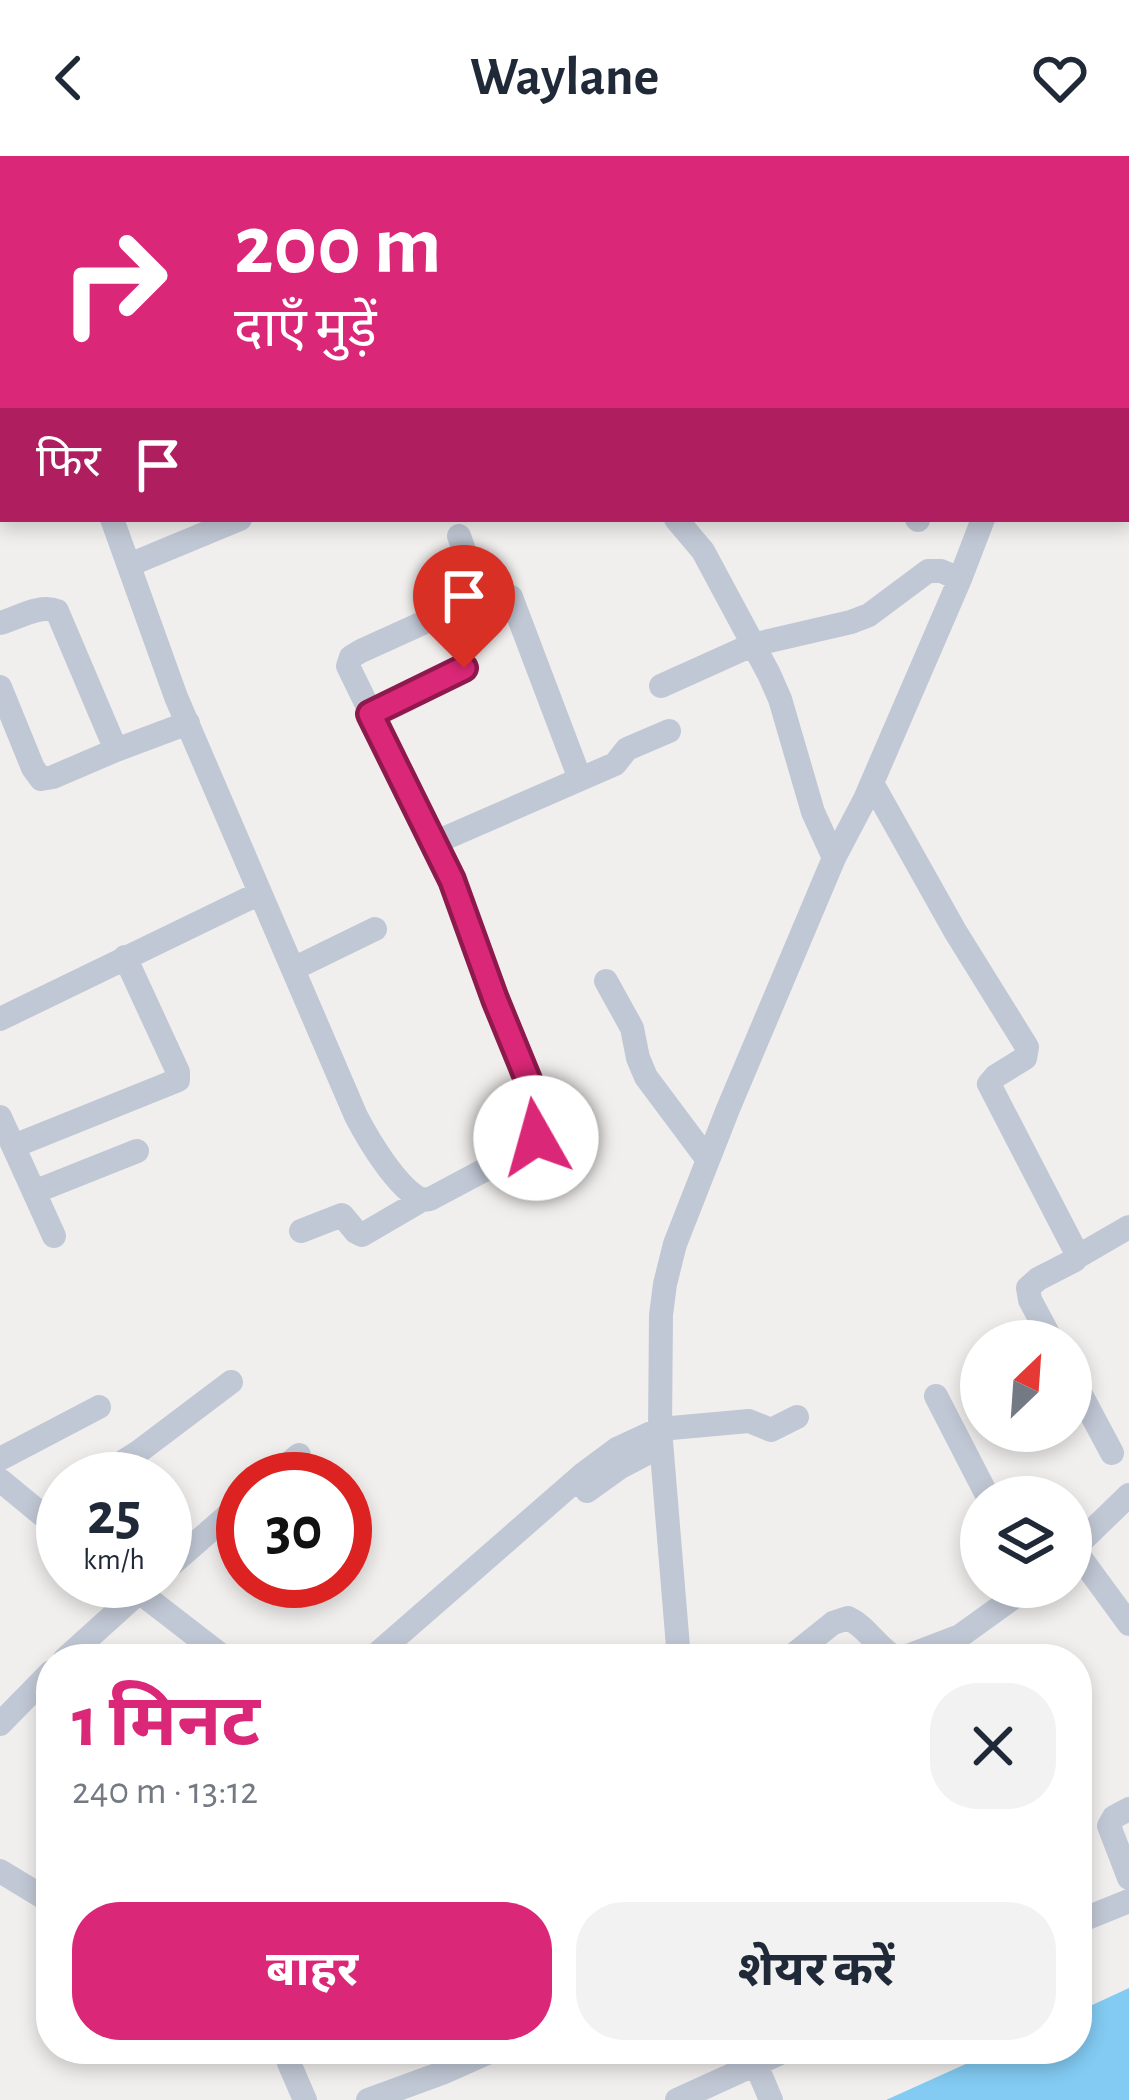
<!DOCTYPE html>
<html lang="hi">
<head>
<meta charset="utf-8">
<style>
	:root { --surface:#fff; --page:#f2f2f3; --text:#1f2937; --muted:#747a83; --accent:#db2777 }
	body { margin:0; font-family:"Alegreya Sans","Noto Sans Devanagari",sans-serif; background:var(--page); color:var(--text); height:100vh; display:flex; flex-direction:column; font-size:45px; white-space:nowrap }
	* { box-sizing:border-box; margin:0 }
	p { font-size:39px; color:var(--muted) }
	.icon { flex:none; width:66px; height:66px; fill:none; stroke:currentColor; stroke-width:2; stroke-linecap:round; stroke-linejoin:round }
	.map { position:relative; flex:1; overflow:hidden }
	.side { position:absolute; left:36px; top:1488px; width:1056px; height:420px; display:flex; flex-direction:column; background:var(--surface); border-radius:48px; box-shadow:0 6px 18px #0003 }
	.side>* { flex:none }
	.guide { position:absolute; left:0px; top:0px; width:1131px; height:366px; box-shadow:0 6px 18px #0003; background:#db2777; color:#fff; overflow:hidden }
	.needle { width:78px; rotate:25deg }
	.tools { position:absolute; left:960px; top:1164px; display:grid; gap:24px }
	.tools a { display:grid; place-items:center; width:132px; height:132px; border-radius:50%; background:var(--surface); box-shadow:0 6px 18px #0003; font-size:60px }
	.speed { position:absolute; left:36px; top:1296px; display:flex; gap:24px; font-size:60px; font-weight:700; text-align:center }
	.speed>* { display:grid; place-content:center; width:156px; height:156px; border-radius:50%; background:var(--surface); box-shadow:0 6px 18px #0003; line-height:1 }
	.speed small { font-size:30px; font-weight:400 }
	.speed .limit { border:18px solid #d22; background:#fff; color:#111 }
	.pin { position:absolute; display:grid; place-items:center; width:102px; height:102px; color:#fff; margin:-123px -51px; border-radius:50% 50% 50% 0; rotate:-45deg; box-shadow:0 0 12px #0007 }
	.pin .icon { rotate:45deg }
	.me { position:absolute; width:132px; margin:-66px; rotate:353deg; stroke-linejoin:round; filter:drop-shadow(0 0 9px #0008) }
	.turn { display:flex; align-items:center; gap:42px; height:252px; padding:0 36px; font-size:54px }
	.turn .icon { width:156px; height:156px; stroke-width:2.5 }
	.turn b { display:block; font-size:84px; line-height:102px }
	.then { display:flex; align-items:center; height:114px; padding:0 36px; background:#0003; gap:24px; font-size:45px }
	.round { display:grid; place-items:center; flex:none; width:126px; height:126px; border-radius:48px; background:var(--page) }
	.overview { display:flex; align-items:center; justify-content:space-between; height:204px; padding:0 36px }
	h1 { font-size:72px; font-weight:700; line-height:90px; color:var(--accent) }
	.action { display:flex; gap:24px; margin-top:auto; padding:24px 36px }
	.action a { flex:1; height:138px; border-radius:48px; background:var(--accent); color:#fff; font-size:48px; font-weight:700; line-height:138px; text-align:center }
	.action a+a { background:var(--page); color:var(--text) }
	header { display:flex; justify-content:space-between; align-items:center; height:156px; padding:0 36px; background:var(--surface); font-size:54px; font-weight:700 }
	.map>svg:first-child { display:block }
</style>
</head>
<body>
<header><svg class="icon" aria-label="back" viewBox="0 0 24 24"><path d="M15 5l-7 7 7 7"/></svg>Waylane<svg class="icon" aria-label="heart" viewBox="0 0 24 24"><path d="M12 20l-8-8c-3-5 5-10 8-4 3-6 11-1 8 4z"/></svg></header>
<div class="map">
<svg width="1129" height="1944" viewBox="0 0 1129 1944">
	<rect width="100%" height="100%" fill="#f1efee"/>
	<path fill="#83cbf3" d="M 1129,1832 L 1129,1944 L 886,1944 L 999,1893 L 1077,1893 L 1077,1856 Z"/>
	<g fill="none" stroke-linecap="round" stroke-linejoin="round">
		<path stroke="#c1c8d5" stroke-width="24" d="M 173,0 L 175,3
			M 961,0 L 961,3
			M 689,3 L 690,0
			M 886,3 L 938,0
			M 1010,3 L 1017,0
			M 1128,120 L 1129,121
			M 0,128 L 3,135
			M 0,227 L 3,226
			M 112,363 L 176,541 L 356,960 C 369,985 397,1032 422,1044 L 430,1043 L 524,993 C 536,982 543,975 542,958 L 495,843 L 452,724 L 348,510 L 351,501 L 361,495 L 447,456 L 475,437 L 476,428 L 459,380
			M 676,363 L 703,395 L 769,518 L 780,543 L 813,656 L 834,702
			M 917,363 L 918,364
			M 129,409 L 240,363
			M 511,441 L 580,623
			M 0,467 C 18,462 39,448 57,455 L 116,594
			M 661,530 L 752,489 L 851,466 L 869,459 L 928,415 L 941,415 L 960,423
			M 0,531 L 33,612 L 41,623 L 53,621 L 116,594 L 188,567
			M 370,558 L 464,512
			M 872,627 L 955,775 L 1027,891 L 1025,902 L 996,920 L 989,928 L 1077,1098 L 1075,1104 L 1038,1123 L 1028,1132 L 1030,1144 L 1052,1185
			M 434,687 L 615,608 L 627,593 L 669,575
			M 293,813 L 375,773
			M 606,825 L 632,872 L 638,902 L 646,921 L 708,1004
			M 0,863 L 260,737
			M 0,961 L 54,1080
			M 14,990 L 178,924 L 178,916 L 125,801
			M 34,1036 L 137,995
			M 301,1075 L 342,1059 L 356,1076 L 362,1079 L 422,1044
			M 1077,1101 L 1129,1071
			M 1071,1220 L 1112,1297
			M 936,1240 L 988,1341
			M 0,1303 L 99,1251
			M 96,1323 L 137,1297 L 231,1226
			M 270,1323 L 299,1299
			M 0,1324 L 63,1376
			M 587,1335 L 619,1312 L 659,1291
			M 1074,1393 L 1129,1468
			M 1071,1395 L 1129,1339
			M 165,1414 L 243,1346
			M 125,1425 L 226,1503
			M 65,1503 L 148,1428
			M 371,1503 L 582,1319 L 617,1293 L 660,1273 L 749,1265 L 771,1274 L 797,1261
			M 679,1503 L 660,1273 L 661,1159 L 665,1128 L 675,1088 L 728,953 L 834,702 L 865,643 L 960,423 L 983,363
			M 788,1503 L 833,1467 L 848,1462 C 868,1471 878,1494 898,1503
			M 900,1503 L 960,1480 L 1028,1431
			M 0,1568 L 51,1516
			M 1129,1653 L 1114,1661 L 1109,1670 L 1129,1722
			M 0,1715 L 51,1746
			M 1077,1766 L 1129,1745
			M 287,1893 L 289,1907 L 305,1944
			M 751,1897 L 771,1944
			M 368,1944 L 442,1917 L 496,1893
			M 677,1944 L 789,1893"/>
	</g>
	<g fill="none" stroke-linecap="round" stroke-linejoin="round">
		<g stroke="#8e194d" stroke-width="30">
			<path id="route" d="M 464,512 L 370,558 L 452,724 L 495,843 L 542,958 L 543,970 L 536,982"/>
		</g>
		<use href="#route" stroke="#db2777" stroke-width="21"/>
	</g>
</svg>
<div class="tools">
<a><svg class="needle" viewBox="-14 -14 28 28"><path d="M0-13l5 13h-10z" fill="#e53935"/><path d="M0 13l5-13h-10z" fill="#747a83"/></svg></a>
<a><svg class="icon" aria-label="layers" viewBox="0 0 24 24"><path d="M12 4l9 5-9 5-9-5zM3 14l9 5 9-5"/></svg></a>
</div>
<div class="speed"><div>25<small>km/h</small></div><div class="limit">30</div></div>
<div class="pin" style="left:464px;top:512px;background:#d93025"><svg class="icon" aria-label="arrive" viewBox="0 0 24 24"><path d="M6 21V4h12l-3 4 3 4H6"/></svg></div>
<svg class="me" style="left:536px;top:982px" viewBox="-20 -20 40 40"><circle r="19" fill="#fff"/><path d="M0-13L10 11 0 6-10 11z" fill="#db2777"/></svg>
<div class="guide">
<div class="turn"><svg class="icon" aria-label="right" viewBox="0 0 24 24"><path d="M7 20v-9h11M14 6l5 5-5 5"/></svg><div><b>200 m</b>दाएँ मुड़ें</div></div>
<div class="then">फिर<svg class="icon" aria-label="arrive" viewBox="0 0 24 24"><path d="M6 21V4h12l-3 4 3 4H6"/></svg></div>
</div>
<section class="side">
<div class="overview"><div><h1>1 मिनट</h1><p>240 m · 13:12</p></div><a class="round"><svg class="icon" aria-label="close" viewBox="0 0 24 24"><path d="M6 6l12 12M18 6L6 18"/></svg></a></div>
<div class="action"><a>बाहर</a><a>शेयर करें</a></div>
</section>
</div>
</body>
</html>
